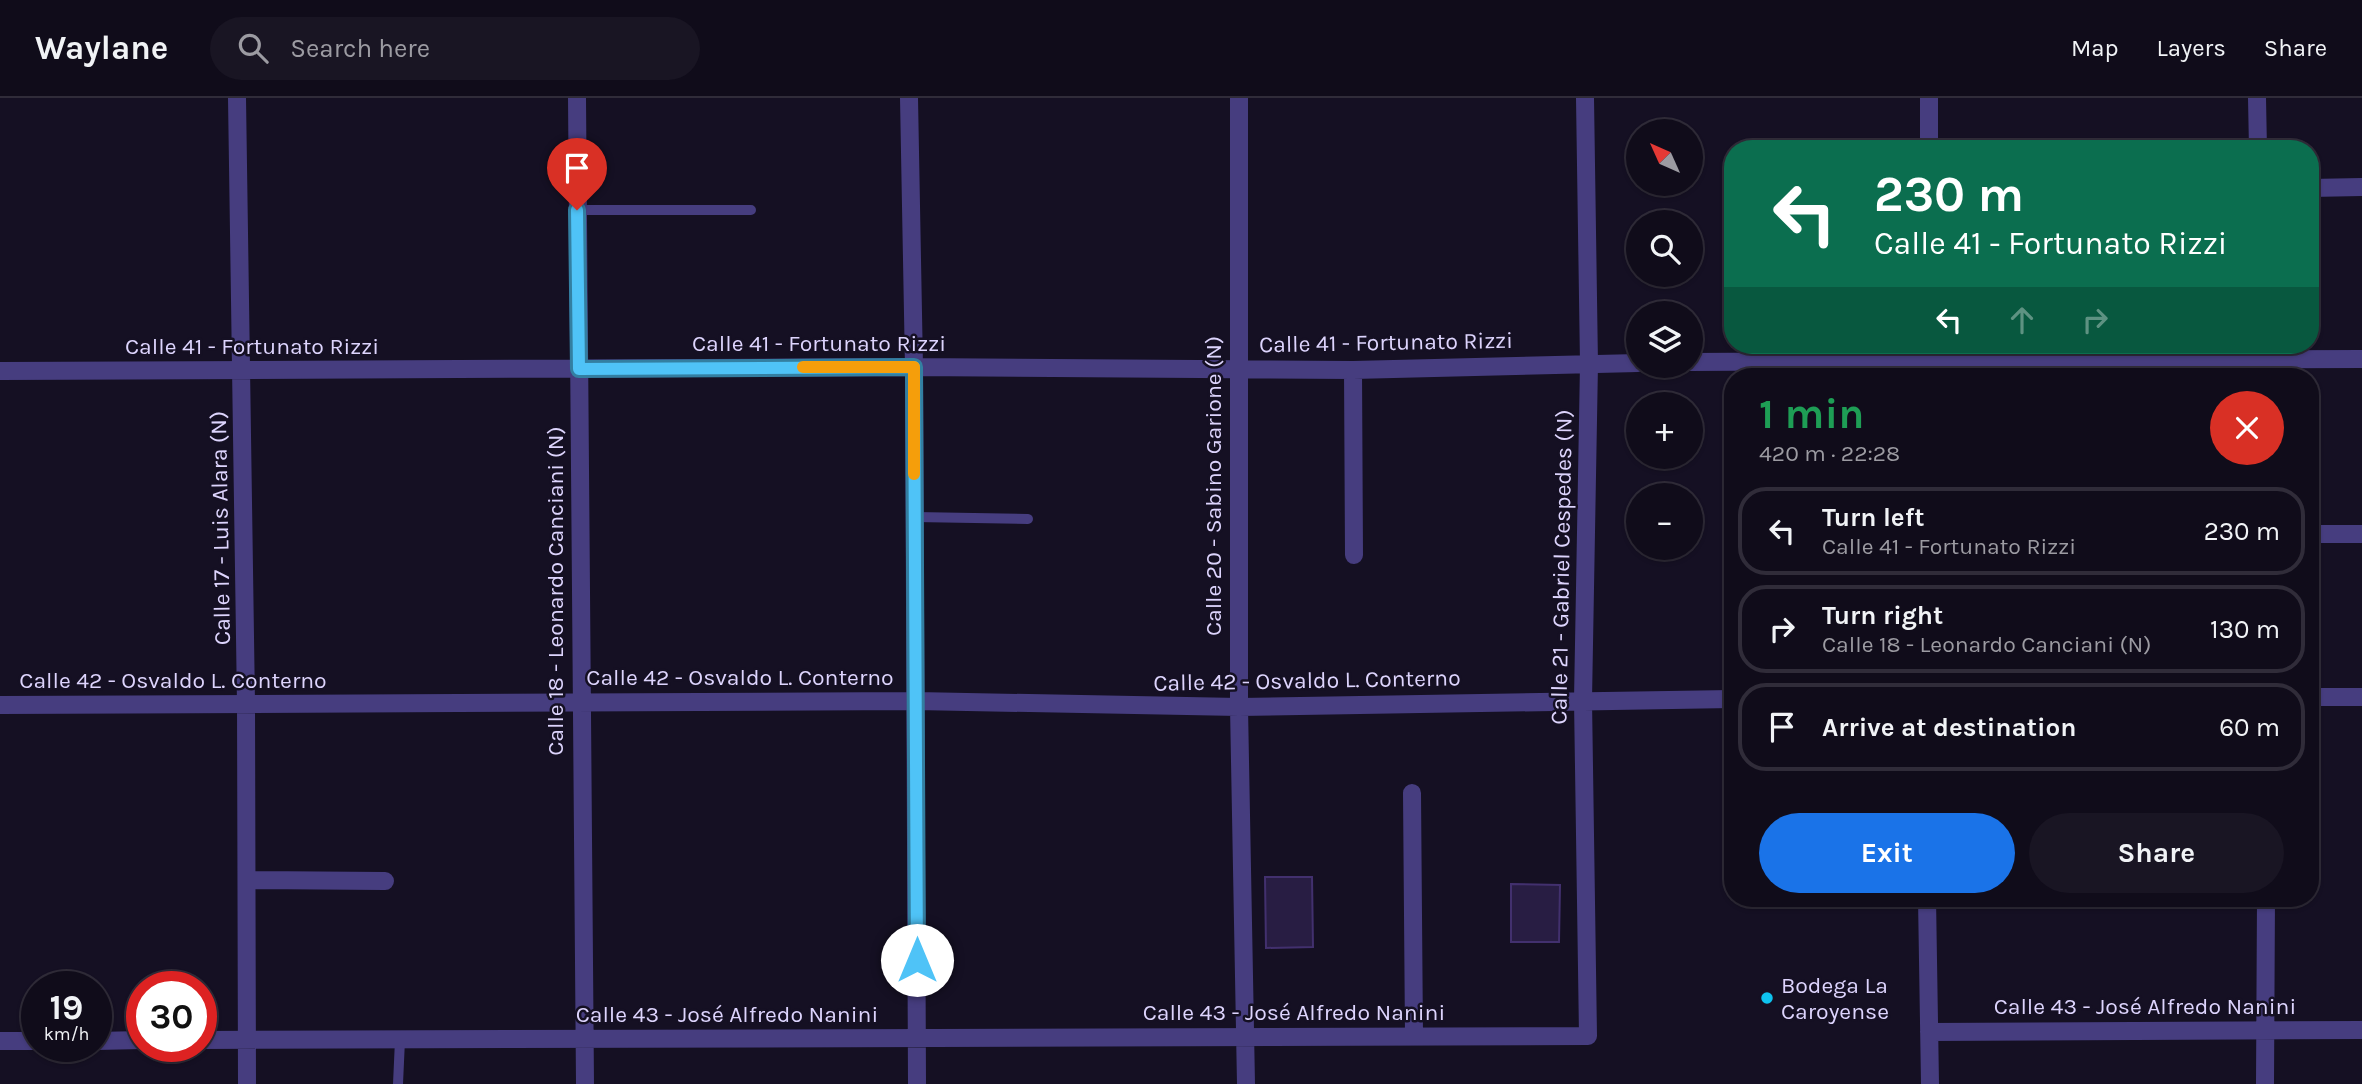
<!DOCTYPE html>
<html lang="en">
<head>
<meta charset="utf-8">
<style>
	:root { --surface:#100c1a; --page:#191523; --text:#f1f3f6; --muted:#9c9ba2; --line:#302c39; --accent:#1a73e8 }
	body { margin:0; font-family:Karla,sans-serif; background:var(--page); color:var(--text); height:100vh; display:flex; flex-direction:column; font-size:26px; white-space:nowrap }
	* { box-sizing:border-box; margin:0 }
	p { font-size:23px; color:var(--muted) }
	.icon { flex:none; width:38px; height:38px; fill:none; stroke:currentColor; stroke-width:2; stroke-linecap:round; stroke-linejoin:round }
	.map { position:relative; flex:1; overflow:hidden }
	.panel { position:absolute; left:1724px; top:270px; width:595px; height:539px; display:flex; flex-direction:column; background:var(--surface); border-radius:28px; box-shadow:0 2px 5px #0004,0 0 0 2px var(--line) }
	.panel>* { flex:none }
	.top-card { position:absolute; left:1724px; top:42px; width:595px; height:214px; border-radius:28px; box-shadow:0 2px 5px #0004,0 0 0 2px var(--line); background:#0b6e4f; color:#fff; overflow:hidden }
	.needle { width:46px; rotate:315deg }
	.controls { position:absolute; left:1626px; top:21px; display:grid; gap:14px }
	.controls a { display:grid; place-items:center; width:77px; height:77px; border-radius:50%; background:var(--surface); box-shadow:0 2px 5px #0004,0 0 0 2px var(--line); font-size:35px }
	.speed { position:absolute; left:21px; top:873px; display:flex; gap:14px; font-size:35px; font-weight:700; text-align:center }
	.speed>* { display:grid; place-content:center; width:91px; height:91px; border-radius:50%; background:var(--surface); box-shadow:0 2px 5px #0004,0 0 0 2px var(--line); line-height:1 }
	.speed small { font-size:18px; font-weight:400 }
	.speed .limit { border:10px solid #d22; background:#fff; color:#111 }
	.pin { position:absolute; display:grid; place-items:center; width:60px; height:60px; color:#fff; margin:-72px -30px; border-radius:50% 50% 50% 0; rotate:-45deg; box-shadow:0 0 7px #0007 }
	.pin .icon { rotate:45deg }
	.me { position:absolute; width:77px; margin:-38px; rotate:0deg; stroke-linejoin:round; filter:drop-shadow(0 0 5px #0008) }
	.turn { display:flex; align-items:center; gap:24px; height:147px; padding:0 35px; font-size:32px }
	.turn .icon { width:91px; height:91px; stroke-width:2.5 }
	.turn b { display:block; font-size:49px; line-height:60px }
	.lanes { display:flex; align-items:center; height:66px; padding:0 35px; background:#0003; justify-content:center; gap:35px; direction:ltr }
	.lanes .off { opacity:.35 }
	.round { display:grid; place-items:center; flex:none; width:74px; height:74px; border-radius:37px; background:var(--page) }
	.headline { display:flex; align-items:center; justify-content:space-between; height:119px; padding:0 35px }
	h1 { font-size:42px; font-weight:700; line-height:52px; color:#1e9e55 }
	.primary-button { display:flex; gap:14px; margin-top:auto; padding:14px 35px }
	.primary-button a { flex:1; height:80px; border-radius:42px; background:var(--accent); color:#fff; font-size:28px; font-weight:700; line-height:80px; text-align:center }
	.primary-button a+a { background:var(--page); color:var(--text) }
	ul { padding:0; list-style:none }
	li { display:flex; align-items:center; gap:21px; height:88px; margin:0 14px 10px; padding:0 21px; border:4px solid var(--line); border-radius:28px }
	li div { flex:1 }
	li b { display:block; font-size:26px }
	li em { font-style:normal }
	header { display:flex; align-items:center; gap:42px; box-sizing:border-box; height:98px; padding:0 35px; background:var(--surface); border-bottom:2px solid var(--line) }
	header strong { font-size:33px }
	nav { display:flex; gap:38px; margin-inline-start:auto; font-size:24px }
	.search { width:490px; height:63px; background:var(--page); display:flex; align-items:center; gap:18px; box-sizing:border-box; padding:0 24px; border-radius:38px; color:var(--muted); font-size:26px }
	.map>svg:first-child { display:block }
</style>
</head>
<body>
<header>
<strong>Waylane</strong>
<div class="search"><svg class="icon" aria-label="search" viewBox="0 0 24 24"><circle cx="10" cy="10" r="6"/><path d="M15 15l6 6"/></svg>Search here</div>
<nav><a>Map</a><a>Layers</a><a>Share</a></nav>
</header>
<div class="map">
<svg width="2362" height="986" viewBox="0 0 2362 986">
	<rect width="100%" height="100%" fill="#151023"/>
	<path fill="#281d43" stroke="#42306e" stroke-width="2" d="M 1265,779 L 1312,779 L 1313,849 L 1266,850 Z
		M 1511,786 L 1560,787 L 1559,844 L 1511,844 Z"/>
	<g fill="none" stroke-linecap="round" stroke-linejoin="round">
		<path stroke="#463d7f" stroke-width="10" d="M 577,112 L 751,112
			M 915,419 L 1028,421
			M 398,986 L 400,942"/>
		<path stroke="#463d7f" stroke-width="18" d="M 237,0 L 246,606 L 247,986
			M 577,0 L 585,986
			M 909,0 L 914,269 L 917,986
			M 1239,0 L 1239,609 L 1246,986
			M 2257,0 L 2258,51
			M 1929,51 L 1929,0
			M 2310,90 L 2362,89
			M 2262,247 L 2262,278
			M 1690,264 L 2362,261
			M 1353,272 L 1354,457
			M 0,273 L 914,269 L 1353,272 L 1638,265
			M 1927,278 L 1928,247
			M 2310,436 L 2362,436
			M 2310,599 L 2362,599
			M 0,607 L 916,603 L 1239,609 L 1732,601
			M 1412,695 L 1414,938
			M 247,782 L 385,783
			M 1927,800 L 1930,986
			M 1929,934 L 2362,932
			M 201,942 L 1588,938 L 1583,602 L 1589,266 L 1585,0
			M 0,943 L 37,943
			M 96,943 L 142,942
			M 2265,986 L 2266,800"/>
	</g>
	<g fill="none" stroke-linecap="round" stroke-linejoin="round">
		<g stroke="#337fa1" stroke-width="18">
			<path id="route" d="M 577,112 L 579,271 L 914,269 L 917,862"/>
		</g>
		<use href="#route" stroke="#4fc3f7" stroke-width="12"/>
		<path stroke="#f59e0b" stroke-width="12" d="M 803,269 L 914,269 L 914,376"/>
	</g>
	<circle fill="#0ec3ef" stroke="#151023" stroke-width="2.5" cx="1767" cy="900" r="7"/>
	<g text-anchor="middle" stroke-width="5" stroke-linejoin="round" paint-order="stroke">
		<g font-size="23" fill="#ddd4fd" stroke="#151023">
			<text transform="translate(1386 244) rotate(-1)" y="8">Calle 41 - Fortunato Rizzi</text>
			<text x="819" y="253">Calle 41 - Fortunato Rizzi</text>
			<text x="252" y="256">Calle 41 - Fortunato Rizzi</text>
			<text transform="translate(1213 388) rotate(-90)" y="8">Calle 20 - Sabino Garione (N)</text>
			<text transform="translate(220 430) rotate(-91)" y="8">Calle 17 - Luis Alara (N)</text>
			<text transform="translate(1561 469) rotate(-89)" y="8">Calle 21 - Gabriel Cespedes (N)</text>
			<text transform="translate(555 493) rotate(-90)" y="8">Calle 18 - Leonardo Canciani (N)</text>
			<text x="740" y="587">Calle 42 - Osvaldo L. Conterno</text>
			<text x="173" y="590">Calle 42 - Osvaldo L. Conterno</text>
			<text transform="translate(1307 582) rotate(-1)" y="8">Calle 42 - Osvaldo L. Conterno</text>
			<text x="2145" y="916">Calle 43 - José Alfredo Nanini</text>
			<text x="1294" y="922">Calle 43 - José Alfredo Nanini</text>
			<text x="727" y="924">Calle 43 - José Alfredo Nanini</text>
		</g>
		<g font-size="23" fill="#ddd4fd" stroke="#151023" text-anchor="start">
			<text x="1781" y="895">Bodega La<tspan x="1781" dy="26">Caroyense</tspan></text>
		</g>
	</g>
</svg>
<div class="controls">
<a><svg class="needle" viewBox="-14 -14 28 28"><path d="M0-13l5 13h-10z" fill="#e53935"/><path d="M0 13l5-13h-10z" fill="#9c9ba2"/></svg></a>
<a><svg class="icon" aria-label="search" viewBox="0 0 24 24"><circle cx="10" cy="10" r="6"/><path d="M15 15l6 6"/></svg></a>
<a><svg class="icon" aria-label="layers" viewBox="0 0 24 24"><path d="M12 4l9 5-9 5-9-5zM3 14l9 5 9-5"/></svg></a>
<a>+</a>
<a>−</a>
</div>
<div class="speed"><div>19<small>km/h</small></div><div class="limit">30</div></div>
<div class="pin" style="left:577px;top:112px;background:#d93025"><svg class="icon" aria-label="arrive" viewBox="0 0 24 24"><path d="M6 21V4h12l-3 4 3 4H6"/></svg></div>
<svg class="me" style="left:917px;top:862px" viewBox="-20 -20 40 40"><circle r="19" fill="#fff"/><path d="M0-13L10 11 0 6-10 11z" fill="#4fc3f7"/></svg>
<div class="top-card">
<div class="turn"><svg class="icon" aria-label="left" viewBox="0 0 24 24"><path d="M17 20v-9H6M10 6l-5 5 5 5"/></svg><div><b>230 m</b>Calle 41 - Fortunato Rizzi</div></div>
<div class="lanes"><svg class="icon" aria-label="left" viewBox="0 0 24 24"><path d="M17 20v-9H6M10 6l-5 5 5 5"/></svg><svg class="icon off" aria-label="ahead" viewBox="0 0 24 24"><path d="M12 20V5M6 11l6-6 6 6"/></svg><svg class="icon off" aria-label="right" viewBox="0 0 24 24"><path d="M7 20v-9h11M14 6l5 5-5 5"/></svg></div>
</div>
<section class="panel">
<div class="headline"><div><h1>1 min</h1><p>420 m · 22:28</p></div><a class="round" style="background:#d93025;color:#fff"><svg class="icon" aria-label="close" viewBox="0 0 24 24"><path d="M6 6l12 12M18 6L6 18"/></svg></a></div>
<ul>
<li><svg class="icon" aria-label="left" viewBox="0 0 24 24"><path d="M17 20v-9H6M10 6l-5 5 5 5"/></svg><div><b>Turn left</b><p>Calle 41 - Fortunato Rizzi</p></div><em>230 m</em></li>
<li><svg class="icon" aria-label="right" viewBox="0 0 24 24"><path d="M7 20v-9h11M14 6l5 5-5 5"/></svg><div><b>Turn right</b><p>Calle 18 - Leonardo Canciani (N)</p></div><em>130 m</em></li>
<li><svg class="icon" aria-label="arrive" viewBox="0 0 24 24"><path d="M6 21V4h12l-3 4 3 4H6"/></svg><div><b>Arrive at destination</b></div><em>60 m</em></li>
</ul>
<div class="primary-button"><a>Exit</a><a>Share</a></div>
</section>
</div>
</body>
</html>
